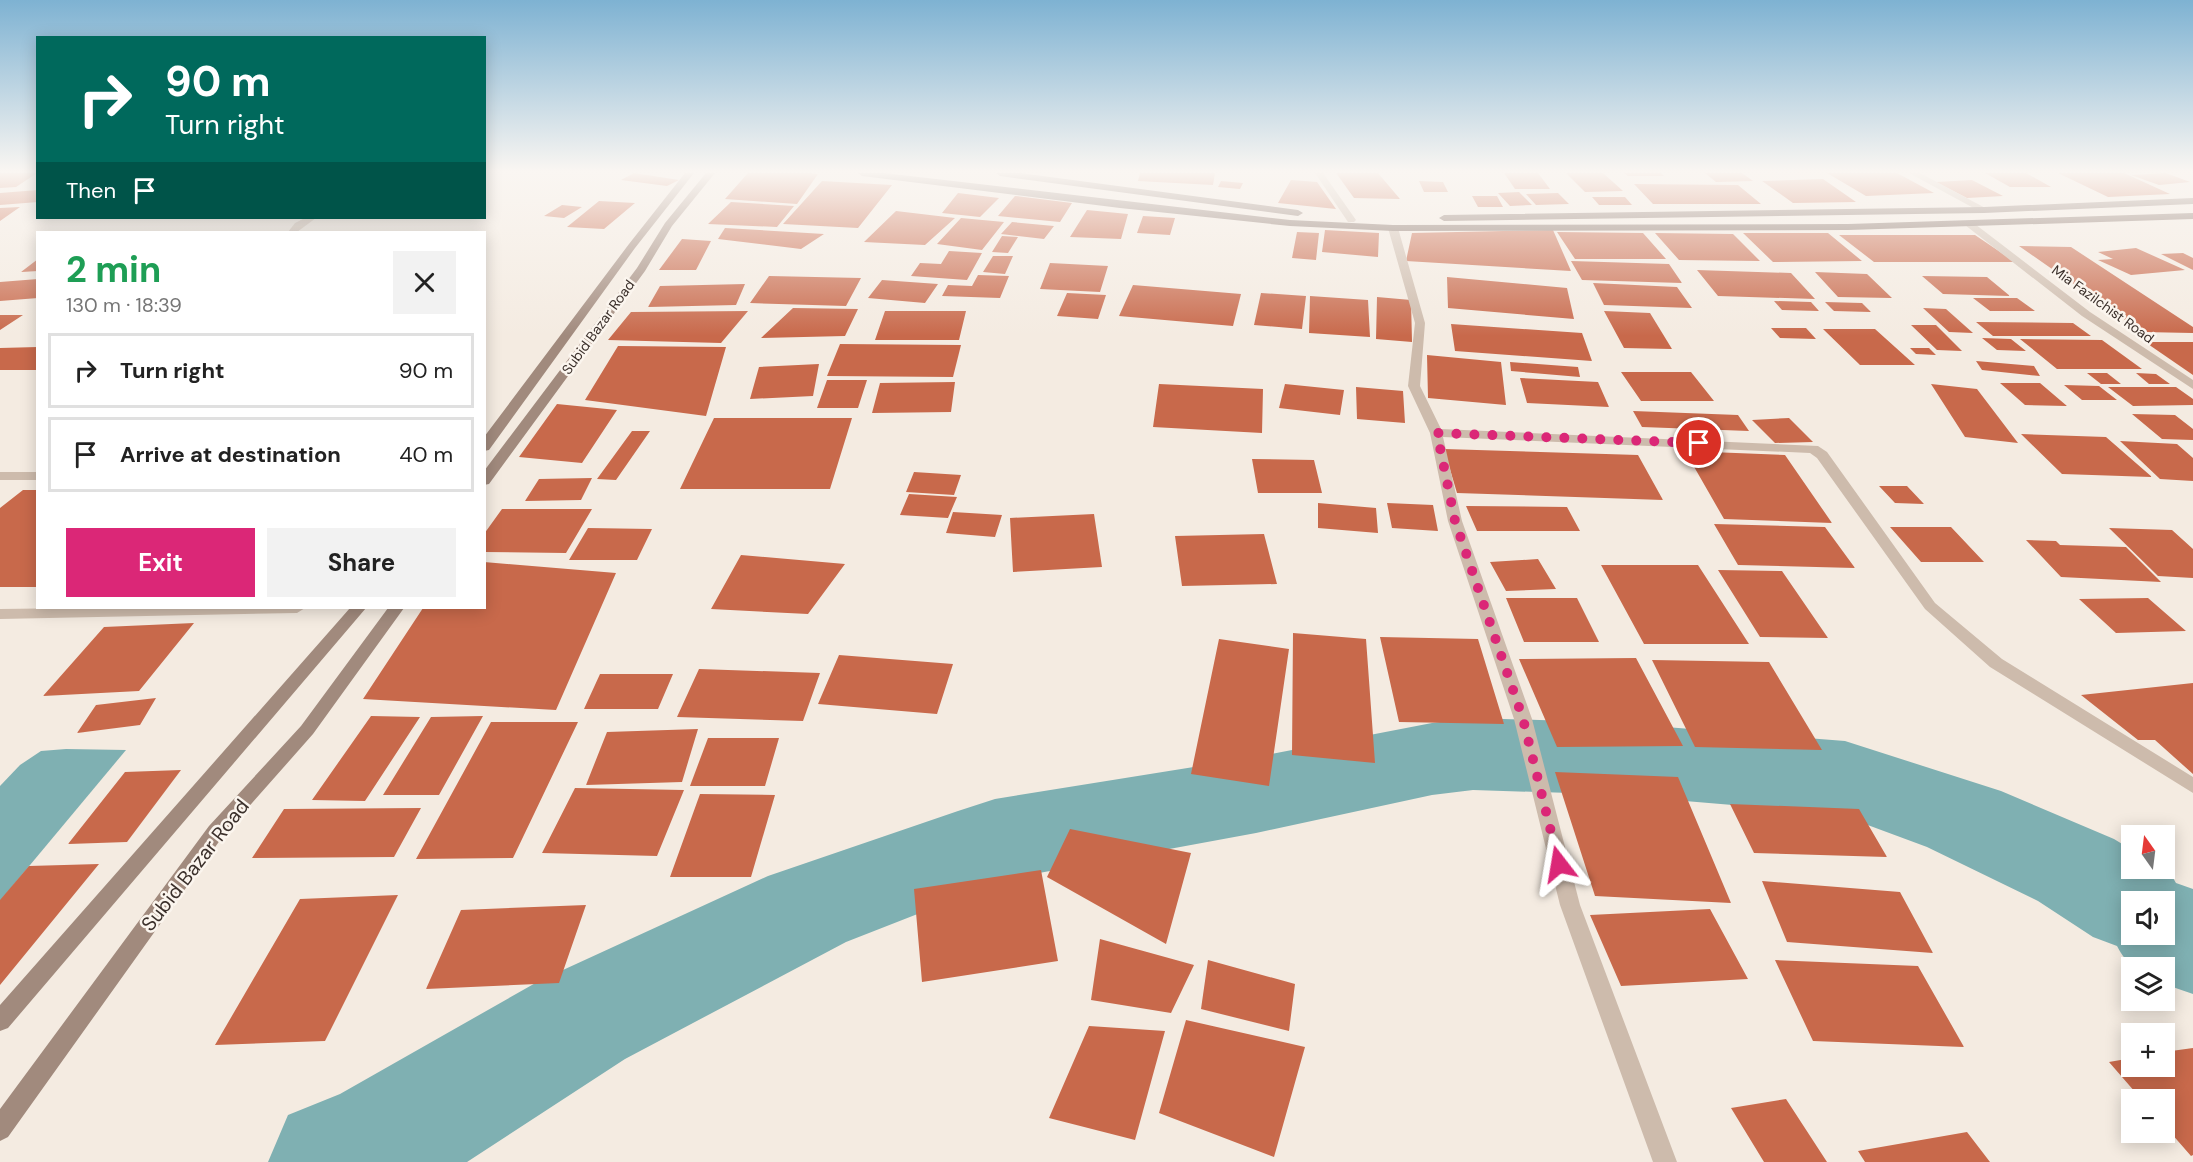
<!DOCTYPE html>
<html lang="en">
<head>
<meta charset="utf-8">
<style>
	:root { --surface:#fff; --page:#f2f2f2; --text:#222; --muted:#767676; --line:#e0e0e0; --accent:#db2777 }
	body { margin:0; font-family:"DM Sans",sans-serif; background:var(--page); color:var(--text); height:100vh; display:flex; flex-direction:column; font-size:22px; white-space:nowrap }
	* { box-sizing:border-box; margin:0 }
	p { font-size:20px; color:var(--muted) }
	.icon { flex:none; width:33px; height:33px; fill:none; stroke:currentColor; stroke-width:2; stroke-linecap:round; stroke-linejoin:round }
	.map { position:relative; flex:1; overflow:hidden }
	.drawer { position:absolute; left:36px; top:231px; width:450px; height:378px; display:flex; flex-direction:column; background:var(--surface); border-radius:0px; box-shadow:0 3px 15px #0003 }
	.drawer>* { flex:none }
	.hud { position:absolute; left:36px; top:36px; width:450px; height:183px; border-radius:0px; box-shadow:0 3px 15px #0003; background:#00695c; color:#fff; overflow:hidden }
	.needle { width:39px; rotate:346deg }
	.buttons { position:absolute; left:2121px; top:825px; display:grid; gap:12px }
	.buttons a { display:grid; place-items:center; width:54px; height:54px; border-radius:0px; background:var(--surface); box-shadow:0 3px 15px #0003; font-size:30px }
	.pin { position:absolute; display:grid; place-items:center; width:51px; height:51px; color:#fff; margin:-26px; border:3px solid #fff; border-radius:50%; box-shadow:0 2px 6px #0007 }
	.me { position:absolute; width:66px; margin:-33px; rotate:346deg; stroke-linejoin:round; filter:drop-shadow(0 0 4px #0008) }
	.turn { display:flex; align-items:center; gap:21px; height:126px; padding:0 30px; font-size:27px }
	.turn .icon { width:78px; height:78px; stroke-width:2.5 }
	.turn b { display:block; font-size:42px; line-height:51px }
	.then { display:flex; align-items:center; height:57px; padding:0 30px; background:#0003; gap:12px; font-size:22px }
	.round { display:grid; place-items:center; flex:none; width:63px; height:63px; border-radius:0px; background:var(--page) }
	.headline { display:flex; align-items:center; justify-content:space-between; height:102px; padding:0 30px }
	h1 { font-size:36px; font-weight:700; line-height:45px; color:#1e9e55 }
	.primary-button { display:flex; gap:12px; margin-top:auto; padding:12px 30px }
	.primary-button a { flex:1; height:69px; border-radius:0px; background:var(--accent); color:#fff; font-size:24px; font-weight:700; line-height:69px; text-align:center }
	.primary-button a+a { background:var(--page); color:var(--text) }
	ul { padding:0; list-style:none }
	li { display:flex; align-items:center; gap:18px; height:75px; margin:0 12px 9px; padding:0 18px; border:3px solid var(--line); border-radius:0px }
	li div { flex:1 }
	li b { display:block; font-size:22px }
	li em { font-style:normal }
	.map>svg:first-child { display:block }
</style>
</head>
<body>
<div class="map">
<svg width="2193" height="1162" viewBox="0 0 2193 1162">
	<rect width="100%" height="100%" fill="#f4ebe1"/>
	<path fill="#7fb0b2" d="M 66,749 L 126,750 L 0,901 L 0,786 L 20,765 L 41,751 Z"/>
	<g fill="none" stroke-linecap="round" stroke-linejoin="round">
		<path fill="#7fb0b2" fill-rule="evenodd" d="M 1473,718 L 1602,722 L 1845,741 L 2001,791 L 2114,839 L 2132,850 L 2132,868 C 2152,868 2166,863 2176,883 L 2193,889 L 2193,994 L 2164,984 L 2164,968 C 2139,968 2130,971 2117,946 L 2093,937 L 2038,901 L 1927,847 L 1838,814 L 1602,794 L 1473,790 L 1432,795 L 1256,833 L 1007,879 L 846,942 L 625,1059 L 467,1162 L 268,1162 L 288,1115 L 340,1094 L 539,981 L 768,876 L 958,811 L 995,799 L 1256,757 L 1432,723 ZM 2132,902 L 2164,902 L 2164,934 L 2132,934 Z"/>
	</g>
	<path fill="#c8694b" d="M 0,173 L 37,173 L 16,187 L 0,188 Z
		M 634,173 L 679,180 L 667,186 L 621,180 Z
		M 748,173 L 810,173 L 818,174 L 797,204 L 725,199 Z
		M 1140,173 L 1215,173 L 1213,185 L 1138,181 Z
		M 1336,173 L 1378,173 L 1400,199 L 1354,198 Z
		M 1504,173 L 1538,173 L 1550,189 L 1515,189 Z
		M 1566,173 L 1603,173 L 1623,191 L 1585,192 Z
		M 1624,173 L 1661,173 L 1664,176 L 1628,176 Z
		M 1705,173 L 1742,173 L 1753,181 L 1716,182 Z
		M 1827,173 L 1897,173 L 1934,193 L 1866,196 Z
		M 1985,173 L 2026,173 L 2051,187 L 2010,187 Z
		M 2058,173 L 2124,173 L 2170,194 L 2108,197 Z
		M 2166,173 L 2190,182 L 2159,185 L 2131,175 Z
		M 1823,179 L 1856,202 L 1793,203 L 1762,181 Z
		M 1291,180 L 1317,182 L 1336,209 L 1278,203 Z
		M 1972,180 L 2003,196 L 1967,198 L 1936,182 Z
		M 822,181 L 892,185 L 858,228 L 783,224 Z
		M 1221,181 L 1243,183 L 1240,189 L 1218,187 Z
		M 1419,181 L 1443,182 L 1448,192 L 1424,192 Z
		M 1634,184 L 1738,185 L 1761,204 L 1653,204 Z
		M 38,190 L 38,202 L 0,205 L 0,193 Z
		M 1519,192 L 1532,205 L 1510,206 L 1498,193 Z
		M 958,193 L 999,198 L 980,217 L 942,213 Z
		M 1558,193 L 1569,204 L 1536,205 L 1526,194 Z
		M 1015,196 L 1072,203 L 1060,222 L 998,216 Z
		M 1472,196 L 1497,196 L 1503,207 L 1478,207 Z
		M 1592,197 L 1625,197 L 1632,205 L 1599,205 Z
		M 599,201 L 635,203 L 604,229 L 567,227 Z
		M 731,202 L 794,206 L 777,227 L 708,224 Z
		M 562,205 L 582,207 L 564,218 L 544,216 Z
		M 20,207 L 0,221 L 0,208 Z
		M 1087,210 L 1128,214 L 1121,239 L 1070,237 Z
		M 896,211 L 955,218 L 925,245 L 864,242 Z
		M 1143,216 L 1175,218 L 1170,235 L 1137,233 Z
		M 961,218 L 1004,222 L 982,250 L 937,244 Z
		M 1012,222 L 1054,226 L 1044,239 L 1001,234 Z
		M 725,228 L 824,234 L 801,249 L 718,239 Z
		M 1325,230 L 1379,233 L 1378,257 L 1322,252 Z
		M 1553,230 L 1571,271 L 1406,261 L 1412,233 Z
		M 1297,232 L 1319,233 L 1316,260 L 1292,258 Z
		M 1557,232 L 1643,233 L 1666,259 L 1575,259 Z
		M 1655,233 L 1733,234 L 1760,261 L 1679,260 Z
		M 1743,233 L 1828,233 L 1862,261 L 1773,262 Z
		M 1839,235 L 1975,235 L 2015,262 L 1874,262 Z
		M 1002,236 L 1018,237 L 1008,253 L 992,252 Z
		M 682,239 L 711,241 L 696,270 L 659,270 Z
		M 2019,246 L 2071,247 L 2193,327 L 2193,333 L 2142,332 Z
		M 2136,248 L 2185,270 L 2131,275 L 2098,260 L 2113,259 L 2098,252 Z
		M 949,251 L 982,253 L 967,280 L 911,276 L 920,263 L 941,264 Z
		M 2183,253 L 2193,258 L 2193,270 L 2161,254 Z
		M 993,256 L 1013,256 L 1005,274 L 983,272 Z
		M 38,259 L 38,271 L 21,272 Z
		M 1571,261 L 1669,264 L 1682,283 L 1582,280 Z
		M 1050,263 L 1108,266 L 1100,292 L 1040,289 Z
		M 1697,270 L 1791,273 L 1815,299 L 1718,296 Z
		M 1815,272 L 1867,274 L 1892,298 L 1838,297 Z
		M 978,275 L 1009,276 L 1000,298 L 942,296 L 948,285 L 972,286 Z
		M 769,276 L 861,278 L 846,306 L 750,303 Z
		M 1922,276 L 1987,277 L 2010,296 L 1943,294 Z
		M 1447,277 L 1567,288 L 1574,319 L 1448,308 Z
		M 38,279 L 38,298 L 0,301 L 0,282 Z
		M 882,280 L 938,284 L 925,303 L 868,298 Z
		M 1593,283 L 1677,287 L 1692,308 L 1604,305 Z
		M 745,284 L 736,305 L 648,307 L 660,286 Z
		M 1133,285 L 1241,294 L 1233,326 L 1119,316 Z
		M 1067,293 L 1106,295 L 1098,319 L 1057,316 Z
		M 1261,293 L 1306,296 L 1302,329 L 1254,325 Z
		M 1310,296 L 1368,300 L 1370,337 L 1309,333 Z
		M 1377,297 L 1411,300 L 1412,342 L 1376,339 Z
		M 1973,298 L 2017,298 L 2035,311 L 1990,311 Z
		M 1774,301 L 1811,302 L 1819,311 L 1782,310 Z
		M 1825,302 L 1862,303 L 1871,312 L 1834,311 Z
		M 793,308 L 858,309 L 845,336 L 761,338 Z
		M 1923,308 L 1946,309 L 1973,333 L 1949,332 Z
		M 748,311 L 721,343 L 608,340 L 631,312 Z
		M 885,311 L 966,311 L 959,340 L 875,340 Z
		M 1604,311 L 1650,313 L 1672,349 L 1624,348 Z
		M 0,315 L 23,315 L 0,330 Z
		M 1976,322 L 2073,323 L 2091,336 L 1993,336 Z
		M 1451,324 L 1582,333 L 1592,361 L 1455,351 Z
		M 1911,325 L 1936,325 L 1962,351 L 1937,350 Z
		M 1771,328 L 1806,328 L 1816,339 L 1780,338 Z
		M 1823,329 L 1875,329 L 1915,365 L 1860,365 Z
		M 1982,338 L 2011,339 L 2026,351 L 1997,350 Z
		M 2020,339 L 2102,340 L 2142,369 L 2057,369 Z
		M 2145,342 L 2193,342 L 2193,375 Z
		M 840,344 L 961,345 L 953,377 L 827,376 Z
		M 618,346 L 726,347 L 706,416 L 585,400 Z
		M 38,347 L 38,370 L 0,370 L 0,348 Z
		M 1910,348 L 1929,348 L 1936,355 L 1916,354 Z
		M 1427,355 L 1501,362 L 1506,405 L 1428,398 Z
		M 1976,361 L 2034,366 L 2040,376 L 1982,370 Z
		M 1510,362 L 1578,367 L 1580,377 L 1511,371 Z
		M 819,364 L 813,396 L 750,399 L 759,367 Z
		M 1621,372 L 1691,372 L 1714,401 L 1641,401 Z
		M 2087,373 L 2107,373 L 2121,384 L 2101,384 Z
		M 2136,373 L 2156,374 L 2170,384 L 2149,384 Z
		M 1520,378 L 1598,382 L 1609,407 L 1527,403 Z
		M 827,380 L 867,380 L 858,408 L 817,408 Z
		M 955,382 L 951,412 L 872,413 L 880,383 Z
		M 2000,383 L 2040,383 L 2067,406 L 2025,405 Z
		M 1159,384 L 1263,389 L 1262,433 L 1153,427 Z
		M 1285,384 L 1344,390 L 1340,415 L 1279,408 Z
		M 1931,384 L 1977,389 L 2018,443 L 1965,437 Z
		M 2064,385 L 2099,386 L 2117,400 L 2082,400 Z
		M 1356,387 L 1403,391 L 1405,423 L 1357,419 Z
		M 2108,387 L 2176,387 L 2193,399 L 2193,405 L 2133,406 Z
		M 557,404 L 617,410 L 582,463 L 519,457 Z
		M 1633,411 L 1738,415 L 1749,431 L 1642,427 Z
		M 2132,414 L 2175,415 L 2193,429 L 2193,440 L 2162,439 Z
		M 714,418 L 852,418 L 830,489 L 680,489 Z
		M 1789,418 L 1813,442 L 1775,443 L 1752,420 Z
		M 632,431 L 650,431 L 616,480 L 597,479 Z
		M 2021,434 L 2106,437 L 2152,477 L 2062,474 Z
		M 2120,441 L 2177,444 L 2193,458 L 2193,481 L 2160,479 Z
		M 1444,449 L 1638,455 L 1663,500 L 1457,493 Z
		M 1685,451 L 1785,455 L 1832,523 L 1724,519 Z
		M 1252,459 L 1314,460 L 1322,493 L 1258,493 Z
		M 914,472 L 961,475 L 954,495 L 906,492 Z
		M 592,478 L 581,500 L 525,501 L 539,479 Z
		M 1879,486 L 1907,486 L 1924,504 L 1895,503 Z
		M 23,490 L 38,490 L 38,587 L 0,587 L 0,508 Z
		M 909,494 L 957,497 L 948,518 L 900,515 Z
		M 1318,503 L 1376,508 L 1378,533 L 1318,528 Z
		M 1387,503 L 1433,505 L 1438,531 L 1392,528 Z
		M 1466,506 L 1567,507 L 1580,531 L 1477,531 Z
		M 502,509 L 592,509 L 566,553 L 484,552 L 484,534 Z
		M 953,512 L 1002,515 L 995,537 L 946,533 Z
		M 1094,514 L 1102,567 L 1013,572 L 1010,518 Z
		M 1714,524 L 1825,527 L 1855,568 L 1738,565 Z
		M 1890,527 L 1951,527 L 1984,562 L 1921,562 Z
		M 588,528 L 652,529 L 637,560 L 569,560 Z
		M 2109,528 L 2172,530 L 2193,549 L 2193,578 L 2158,576 Z
		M 1264,534 L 1277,584 L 1182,586 L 1175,536 Z
		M 2026,540 L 2056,541 L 2060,545 L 2126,547 L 2161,582 L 2061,577 Z
		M 741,555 L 845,564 L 808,614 L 711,609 Z
		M 1538,559 L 1556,589 L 1506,591 L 1490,562 Z
		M 484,562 L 616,573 L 556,710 L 363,699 L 423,608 L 484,608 Z
		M 1601,565 L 1698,565 L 1749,644 L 1644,644 Z
		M 1718,570 L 1782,571 L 1828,638 L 1760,637 Z
		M 1506,598 L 1577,598 L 1599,642 L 1524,642 Z
		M 2148,598 L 2186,631 L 2116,633 L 2079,599 Z
		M 194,623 L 139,691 L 43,696 L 104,627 Z
		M 1293,633 L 1366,639 L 1375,763 L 1292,755 Z
		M 1380,637 L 1478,639 L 1504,724 L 1399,722 Z
		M 1219,639 L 1289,649 L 1269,786 L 1191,774 Z
		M 839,655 L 953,664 L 937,714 L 818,704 Z
		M 1636,658 L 1683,746 L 1557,747 L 1519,659 Z
		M 1652,660 L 1769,662 L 1822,750 L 1695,747 Z
		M 699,669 L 820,673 L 803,721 L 677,717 Z
		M 600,674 L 673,674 L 658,709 L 584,709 Z
		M 2193,683 L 2193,774 L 2155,740 L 2138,740 L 2081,695 Z
		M 156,698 L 140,725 L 77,733 L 96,705 Z
		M 371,716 L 420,717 L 365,801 L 312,800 Z
		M 483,716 L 439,795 L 383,795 L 431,717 Z
		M 491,722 L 578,722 L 513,858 L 416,859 Z
		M 698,729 L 682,782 L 586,785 L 607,732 Z
		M 708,738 L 779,738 L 765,786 L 690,786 Z
		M 181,770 L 127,842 L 68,844 L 125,772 Z
		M 1555,772 L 1678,777 L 1731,903 L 1595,896 Z
		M 575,788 L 684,790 L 657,856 L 542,853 Z
		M 700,794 L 775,795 L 751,877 L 670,877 Z
		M 1730,804 L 1859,809 L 1887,857 L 1754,853 Z
		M 421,808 L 394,857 L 252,858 L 284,809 Z
		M 1070,829 L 1191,853 L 1166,944 L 1047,877 Z
		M 99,864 L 0,985 L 0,900 L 29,866 Z
		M 1041,870 L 1058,961 L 922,982 L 914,889 Z
		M 1762,881 L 1900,892 L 1933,953 L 1787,942 Z
		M 398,895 L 325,1041 L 215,1045 L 300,899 Z
		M 586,905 L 559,983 L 426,989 L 461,910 Z
		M 1710,909 L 1748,979 L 1621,986 L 1590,915 Z
		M 1100,939 L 1194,965 L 1171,1013 L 1091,1000 Z
		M 1208,960 L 1295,984 L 1289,1031 L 1201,1009 Z
		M 1775,960 L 1918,966 L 1964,1047 L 1813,1041 Z
		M 1186,1020 L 1305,1047 L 1274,1157 L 1159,1113 Z
		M 1089,1026 L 1165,1031 L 1135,1140 L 1049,1118 Z
		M 2193,1048 L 2193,1155 L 2191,1156 L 2164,1125 L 2164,1100 L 2142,1100 L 2109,1062 L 2132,1058 L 2132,1066 L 2164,1066 L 2164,1052 Z
		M 1786,1099 L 1827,1162 L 1764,1162 L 1731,1108 Z
		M 1967,1132 L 1990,1162 L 1865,1162 L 1858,1151 Z"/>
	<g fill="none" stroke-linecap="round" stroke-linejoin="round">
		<path fill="#cdbbac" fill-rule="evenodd" d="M 1315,173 L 1323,173 L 1356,220 L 1354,222 L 1348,222 Z
			M 1909,173 L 1920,173 L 1989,210 L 1981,212 Z
			M 305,218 L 316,218 L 297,232 L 288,232 L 295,223 Z
			M 1965,221 L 1971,221 L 2090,312 L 2193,380 L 2193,389 L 2082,316 L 1965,225 Z
			M 1393,225 L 1398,228 L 1425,323 L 1420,386 L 1441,429 L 1818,446 L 1827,452 L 1935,603 L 2002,659 L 2193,777 L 2193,793 L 1990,667 L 1925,609 L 1817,458 L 1810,453 L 1443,437 L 1462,521 L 1532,719 L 1580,905 L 1677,1162 L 1653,1162 L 1560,905 L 1514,719 L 1448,521 L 1430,433 L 1408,386 L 1415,323 L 1388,228 Z
			M 0,472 L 38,472 L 38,480 L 0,480 Z
			M 78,608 L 305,608 L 297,613 L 0,619 L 0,609 Z"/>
		<path fill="#a18a7d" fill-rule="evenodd" d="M 685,173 L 694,173 L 635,248 L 489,450 L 484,451 L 484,437 L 629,244 Z
			M 706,173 L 715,173 L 672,226 L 645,271 L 489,484 L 484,485 L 484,471 L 637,268 L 665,223 Z
			M 350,608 L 366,608 L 8,1028 L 0,1031 L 0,1005 Z
			M 388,608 L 404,608 L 313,734 L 223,836 L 8,1137 L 0,1141 L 0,1109 L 209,826 L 301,726 Z"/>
		<path fill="#7d675c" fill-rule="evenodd" d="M 858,173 L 884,173 L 1290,220 L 1393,225 L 1848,224 L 2193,213 L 2193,219 L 1848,230 L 1393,231 L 1290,226 L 1120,208 L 862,176 Z
			M 996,173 L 1020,173 L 1298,210 L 1303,213 L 1298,216 L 1000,176 Z
			M 2193,198 L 2193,204 L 1984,213 L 1444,221 L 1439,218 L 1444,215 L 1984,207 Z"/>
	</g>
	<linearGradient id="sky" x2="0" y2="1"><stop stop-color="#7eb2d2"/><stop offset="0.51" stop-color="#faf6f2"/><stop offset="1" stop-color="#faf6f2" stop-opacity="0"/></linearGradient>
	<rect width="2193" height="336" fill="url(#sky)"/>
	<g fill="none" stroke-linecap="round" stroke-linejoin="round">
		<path stroke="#db2777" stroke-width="10" stroke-dasharray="0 18" d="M 1559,864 L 1523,719 L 1455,521 L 1437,433 L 1699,443"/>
	</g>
	<g text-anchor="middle" stroke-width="5" stroke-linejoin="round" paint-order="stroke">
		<g font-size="14" fill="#3b302b" stroke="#fbf5ee">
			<text transform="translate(2103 304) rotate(36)" y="5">Mia Fazilchist Road</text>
			<text transform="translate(598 327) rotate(-54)" y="5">Subid Bazar Road</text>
		</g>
		<g font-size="20" fill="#3b302b" stroke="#fbf5ee">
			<text transform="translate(195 865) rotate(-52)" y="7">Subid Bazar Road</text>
		</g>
	</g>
</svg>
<div class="buttons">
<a><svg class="needle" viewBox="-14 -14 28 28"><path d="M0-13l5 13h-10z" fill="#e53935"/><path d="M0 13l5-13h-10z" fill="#767676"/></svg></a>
<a><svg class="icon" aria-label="sound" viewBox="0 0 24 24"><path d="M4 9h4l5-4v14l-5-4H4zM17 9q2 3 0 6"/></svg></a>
<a><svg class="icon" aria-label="layers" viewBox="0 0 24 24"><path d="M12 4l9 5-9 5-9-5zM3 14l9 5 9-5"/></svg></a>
<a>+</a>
<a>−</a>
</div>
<div class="pin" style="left:1699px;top:443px;background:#d93025"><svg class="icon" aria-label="arrive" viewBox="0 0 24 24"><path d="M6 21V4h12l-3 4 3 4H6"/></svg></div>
<svg class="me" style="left:1559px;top:864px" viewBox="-20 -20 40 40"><path d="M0-17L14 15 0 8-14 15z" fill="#db2777" stroke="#fff" stroke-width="4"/></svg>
<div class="hud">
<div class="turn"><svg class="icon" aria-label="right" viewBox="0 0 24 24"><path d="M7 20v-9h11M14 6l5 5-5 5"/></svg><div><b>90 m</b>Turn right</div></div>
<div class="then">Then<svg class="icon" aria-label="arrive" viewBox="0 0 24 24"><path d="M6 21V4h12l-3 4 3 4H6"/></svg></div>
</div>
<section class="drawer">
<div class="headline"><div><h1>2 min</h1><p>130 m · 18:39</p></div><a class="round"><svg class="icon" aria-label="close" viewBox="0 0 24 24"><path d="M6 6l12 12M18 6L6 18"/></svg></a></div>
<ul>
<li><svg class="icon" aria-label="right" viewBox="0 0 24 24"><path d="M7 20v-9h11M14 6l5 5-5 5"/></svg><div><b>Turn right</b></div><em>90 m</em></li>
<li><svg class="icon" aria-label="arrive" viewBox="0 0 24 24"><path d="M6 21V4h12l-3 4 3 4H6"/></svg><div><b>Arrive at destination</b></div><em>40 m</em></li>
</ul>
<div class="primary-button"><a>Exit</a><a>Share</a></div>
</section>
</div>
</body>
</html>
